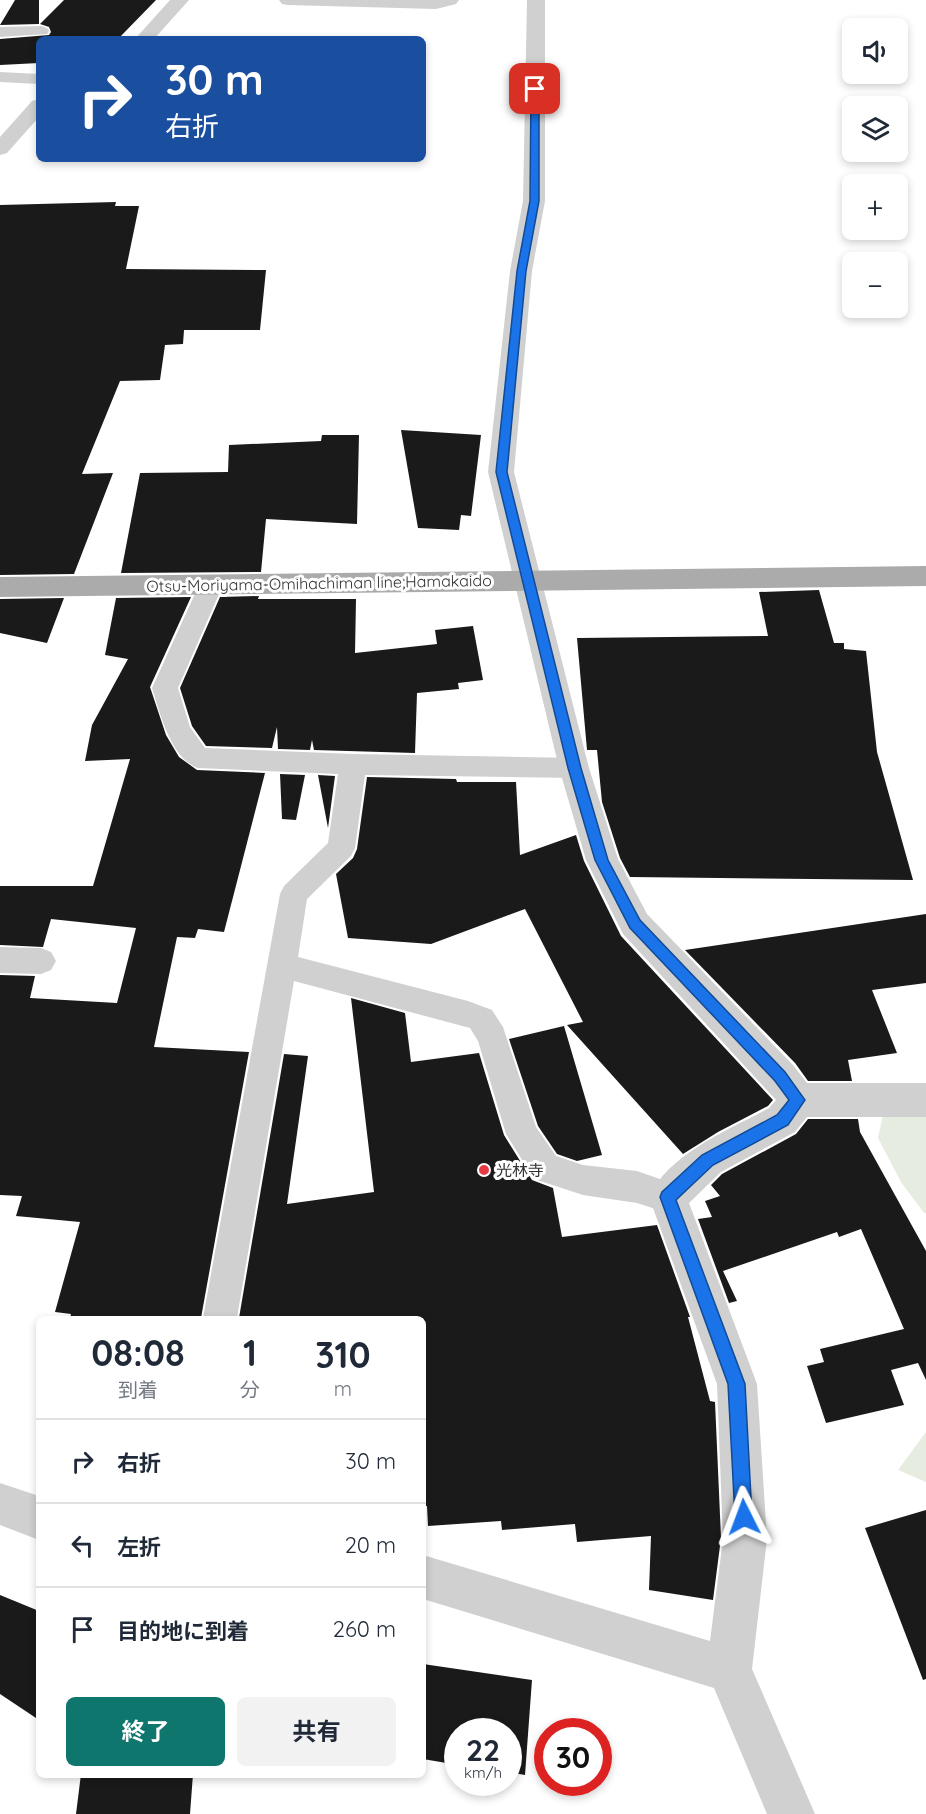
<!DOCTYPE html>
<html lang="ja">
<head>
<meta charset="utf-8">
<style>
	:root { --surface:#fff; --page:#f2f2f3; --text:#1f2937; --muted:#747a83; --line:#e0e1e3; --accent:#0f766e }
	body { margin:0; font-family:Quicksand,"Noto Sans JP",sans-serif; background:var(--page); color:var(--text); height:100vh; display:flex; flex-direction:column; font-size:22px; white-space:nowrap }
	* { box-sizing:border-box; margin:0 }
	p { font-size:20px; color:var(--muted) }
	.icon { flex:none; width:33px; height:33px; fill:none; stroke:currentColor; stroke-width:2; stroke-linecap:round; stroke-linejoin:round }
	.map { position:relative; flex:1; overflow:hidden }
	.side { position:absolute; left:36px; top:1316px; width:390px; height:462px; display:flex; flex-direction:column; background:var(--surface); border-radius:9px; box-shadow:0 3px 9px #0003 }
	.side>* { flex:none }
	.banner { position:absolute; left:36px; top:36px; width:390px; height:126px; border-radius:9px; box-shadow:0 3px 9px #0003; background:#1a4fa0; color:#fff; overflow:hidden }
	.buttons { position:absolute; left:842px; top:18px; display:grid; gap:12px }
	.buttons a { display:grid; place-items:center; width:66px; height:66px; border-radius:9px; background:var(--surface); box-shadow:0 3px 9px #0003; font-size:30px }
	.speed { position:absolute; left:444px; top:1718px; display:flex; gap:12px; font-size:30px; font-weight:700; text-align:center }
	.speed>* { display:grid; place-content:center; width:78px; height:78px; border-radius:50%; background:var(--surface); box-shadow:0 3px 9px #0003; line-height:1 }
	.speed small { font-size:15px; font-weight:400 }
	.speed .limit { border:9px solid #d22; background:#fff; color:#111 }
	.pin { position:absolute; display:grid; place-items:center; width:51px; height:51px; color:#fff; margin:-26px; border-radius:12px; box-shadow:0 3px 9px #0006 }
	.me { position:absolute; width:66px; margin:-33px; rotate:357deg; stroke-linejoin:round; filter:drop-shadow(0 0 4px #0008) }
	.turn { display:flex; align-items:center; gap:21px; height:126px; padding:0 30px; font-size:27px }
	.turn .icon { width:78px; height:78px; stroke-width:2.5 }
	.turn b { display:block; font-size:42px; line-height:51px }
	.eta { display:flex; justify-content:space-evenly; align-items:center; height:102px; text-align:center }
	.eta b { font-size:36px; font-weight:700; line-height:42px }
	.action { display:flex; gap:12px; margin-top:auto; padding:12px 30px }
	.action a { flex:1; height:69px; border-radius:9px; background:var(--accent); color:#fff; font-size:24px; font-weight:700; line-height:69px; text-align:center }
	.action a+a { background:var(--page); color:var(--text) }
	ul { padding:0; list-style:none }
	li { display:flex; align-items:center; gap:18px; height:84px; padding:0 30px; border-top:2px solid var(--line) }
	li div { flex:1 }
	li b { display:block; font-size:22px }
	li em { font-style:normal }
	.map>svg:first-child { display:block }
</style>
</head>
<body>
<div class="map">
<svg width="926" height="1814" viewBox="0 0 926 1814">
	<rect width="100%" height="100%" fill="#fff"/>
	<path fill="#e6ecdf" d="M 883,1115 L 926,1116 L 926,1213 L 924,1213 L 901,1182 L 878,1138 Z
		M 926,1432 L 926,1482 L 898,1470 Z"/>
	<path fill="#1a1a1a" d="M 15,0 L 39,0 L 39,24 L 0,25 Z
		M 64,0 L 156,0 L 118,39 L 39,39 L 39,63 L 0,65 L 0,39 L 49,35 L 51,32 L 49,27 L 40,24 Z
		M 116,202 L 115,206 L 139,206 L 126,269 L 266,270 L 260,330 L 184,330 L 183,344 L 165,345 L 160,380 L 120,381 L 82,474 L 113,473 L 74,574 L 0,575 L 0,205 Z
		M 401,430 L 481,435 L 471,516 L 461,515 L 459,530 L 418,528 Z
		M 322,435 L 359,435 L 357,524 L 266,519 L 261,572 L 121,573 L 140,473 L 228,472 L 229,445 L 321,441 Z
		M 819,590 L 834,643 L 844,643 L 844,649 L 866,651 L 877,752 L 913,880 L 630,877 L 620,858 L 602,802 L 597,750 L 587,750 L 577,638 L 768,636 L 759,592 Z
		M 259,596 L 258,599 L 356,599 L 355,653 L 437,644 L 435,630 L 473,626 L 483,680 L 458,683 L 459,689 L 417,693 L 415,753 L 314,750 L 312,740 L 310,750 L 278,749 L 277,727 L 272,748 L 206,746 L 192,726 L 180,688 L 220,597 Z
		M 191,597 L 150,687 L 166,735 L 179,757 L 197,770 L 265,773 L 224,932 L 198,929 L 195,938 L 177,937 L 154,1047 L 249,1052 L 201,1318 L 70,1318 L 71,1314 L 55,1312 L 80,1222 L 16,1216 L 22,1196 L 0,1195 L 0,975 L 35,976 L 30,998 L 117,1003 L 136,928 L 51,919 L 43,947 L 0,945 L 0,886 L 93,886 L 130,759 L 85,761 L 92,725 L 128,659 L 105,655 L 116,598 Z
		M 64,598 L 47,643 L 0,633 L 0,599 Z
		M 280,774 L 305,775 L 296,820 L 282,819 Z
		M 318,775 L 335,776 L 328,828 Z
		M 367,777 L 456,779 L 457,782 L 516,782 L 520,855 L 576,835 L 584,861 L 621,936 L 773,1100 L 768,1106 L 718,1132 L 683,1154 L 567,1025 L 583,1022 L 525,909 L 431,944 L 348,938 L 336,874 L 353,858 L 357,849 Z
		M 926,914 L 926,983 L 872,990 L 897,1053 L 848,1060 L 852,1081 L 808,1081 L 795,1063 L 685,950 Z
		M 351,998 L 405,1013 L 411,1062 L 479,1053 L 504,1135 L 532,1180 L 553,1188 L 562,1237 L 657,1225 L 690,1317 L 688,1317 L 710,1401 L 715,1402 L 721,1538 L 713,1600 L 649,1590 L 651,1536 L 577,1542 L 575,1524 L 502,1530 L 501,1521 L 428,1526 L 427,1506 L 423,1506 L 423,1318 L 239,1318 L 284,1054 L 308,1056 L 287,1204 L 374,1192 Z
		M 564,1026 L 602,1155 L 577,1161 L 557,1154 L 538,1126 L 509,1039 Z
		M 808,1119 L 858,1119 L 860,1132 L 926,1251 L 926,1380 L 918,1363 L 891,1370 L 904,1405 L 826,1423 L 807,1366 L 824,1362 L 820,1349 L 904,1329 L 861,1229 L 839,1237 L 837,1232 L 723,1271 L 737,1301 L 729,1303 L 698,1219 L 712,1217 L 705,1201 L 720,1196 L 711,1185 L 722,1174 L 796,1134 Z
		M 926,1510 L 926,1679 L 923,1680 L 865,1528 Z
		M 0,1595 L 39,1611 L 39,1720 L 0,1694 Z
		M 423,1664 L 532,1680 L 525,1775 L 508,1772 L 508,1731 L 458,1731 L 458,1765 L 423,1759 Z
		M 81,1774 L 193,1774 L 190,1814 L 76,1814 Z"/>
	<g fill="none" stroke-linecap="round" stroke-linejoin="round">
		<path fill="#d0d0d0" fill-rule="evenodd" d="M 41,26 L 47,28 L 49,31 L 47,34 L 0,37 L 0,27 Z
			M 0,72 L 39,74 L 39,84 L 0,82 Z
			M 211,577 L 219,579 L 223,585 L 178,688 L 190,727 L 205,748 L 353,754 L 574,758 L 583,761 L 587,768 L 583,775 L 574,778 L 365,775 L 355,848 L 351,856 L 307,899 L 298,957 L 468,1001 L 492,1010 L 503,1027 L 536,1127 L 556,1156 L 583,1165 L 637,1171 L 680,1186 L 684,1197 L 680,1208 L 668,1213 L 637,1203 L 583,1195 L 534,1179 L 506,1134 L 478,1041 L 470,1028 L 294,981 L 237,1318 L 203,1318 L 280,894 L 284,886 L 328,843 L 338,774 L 198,768 C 171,759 160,713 152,688 L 199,585 L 203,579 Z
			M 0,947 L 41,948 L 51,952 L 56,961 L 51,970 L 41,974 L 0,973 Z"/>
		<path fill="#d0d0d0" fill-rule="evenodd" d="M 170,0 L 189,0 L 154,39 L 135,39 Z
			M 279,0 L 459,0 L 456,4 L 436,9 L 288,5 L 282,4 Z
			M 527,0 L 545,0 L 545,201 L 532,271 L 514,472 L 589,768 L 618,859 L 647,914 L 793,1065 L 807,1083 L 926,1083 L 926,1117 L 807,1117 L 795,1132 L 721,1172 L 689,1203 L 757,1384 L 767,1539 L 752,1669 L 815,1814 L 767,1814 L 714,1688 L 423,1599 L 423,1555 L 710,1641 L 723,1539 L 717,1384 L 649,1197 C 668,1154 730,1129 769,1108 L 776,1100 L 623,934 L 586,860 L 559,768 L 488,472 L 510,271 L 523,201 Z
			M 39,99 L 39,117 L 7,153 L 0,155 L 0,137 L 32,101 Z
			M 0,1483 L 39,1496 L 39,1540 L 0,1525 Z"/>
		<path fill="#ababab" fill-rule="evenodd" d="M 926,566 L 926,586 L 0,597 L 0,577 Z"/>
	</g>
	<path fill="#1a73e8" stroke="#114b97" stroke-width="1.5" d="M 535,87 L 539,89 L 539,201 L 526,271 L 507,472 L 581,768 L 608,860 L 640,920 L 785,1072 L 805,1100 L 788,1125 L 713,1165 L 676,1200 L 745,1384 L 752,1517 L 750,1523 L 744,1526 L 737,1523 L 735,1517 L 728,1384 L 660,1197 L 662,1192 L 702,1155 L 777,1115 L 789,1100 L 775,1081 L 630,928 L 595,860 L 568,768 L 496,472 L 517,271 L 530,201 L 531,89 Z"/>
	<circle fill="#e63946" stroke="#fff" stroke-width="2" cx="484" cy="1170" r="6"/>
	<g text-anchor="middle" stroke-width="6" stroke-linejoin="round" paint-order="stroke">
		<g font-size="16" fill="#333" stroke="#fff">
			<text transform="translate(319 583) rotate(-1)" y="6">Otsu-Moriyama-Omihachiman line;Hamakaido</text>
		</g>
		<g font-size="16" fill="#333" stroke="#fff" text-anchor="start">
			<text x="496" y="1176">光林寺</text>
		</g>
	</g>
</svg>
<div class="buttons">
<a><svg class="icon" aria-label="sound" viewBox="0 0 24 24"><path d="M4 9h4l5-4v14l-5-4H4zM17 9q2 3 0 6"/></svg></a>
<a><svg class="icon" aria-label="layers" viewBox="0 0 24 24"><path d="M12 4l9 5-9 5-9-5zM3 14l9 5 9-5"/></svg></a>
<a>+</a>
<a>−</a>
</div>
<div class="speed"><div>22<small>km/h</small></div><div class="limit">30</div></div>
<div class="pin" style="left:535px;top:89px;background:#d93025"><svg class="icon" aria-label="arrive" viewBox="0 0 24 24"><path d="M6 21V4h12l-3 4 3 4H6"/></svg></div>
<svg class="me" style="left:744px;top:1517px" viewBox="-20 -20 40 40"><path d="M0-17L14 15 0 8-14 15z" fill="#1a73e8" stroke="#fff" stroke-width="4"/></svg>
<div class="banner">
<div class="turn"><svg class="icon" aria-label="right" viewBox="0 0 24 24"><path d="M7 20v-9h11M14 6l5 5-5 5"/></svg><div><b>30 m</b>右折</div></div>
</div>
<section class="side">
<div class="eta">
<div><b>08:08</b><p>到着</p></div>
<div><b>1</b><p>分</p></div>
<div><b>310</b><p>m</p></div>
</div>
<ul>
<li><svg class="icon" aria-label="right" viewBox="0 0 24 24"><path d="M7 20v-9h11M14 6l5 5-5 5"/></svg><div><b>右折</b></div><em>30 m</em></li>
<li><svg class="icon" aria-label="left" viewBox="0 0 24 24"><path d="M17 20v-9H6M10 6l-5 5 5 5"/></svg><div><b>左折</b></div><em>20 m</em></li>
<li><svg class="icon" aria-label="arrive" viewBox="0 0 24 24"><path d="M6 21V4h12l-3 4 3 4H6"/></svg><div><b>目的地に到着</b></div><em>260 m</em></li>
</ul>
<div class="action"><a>終了</a><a>共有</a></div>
</section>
</div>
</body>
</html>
